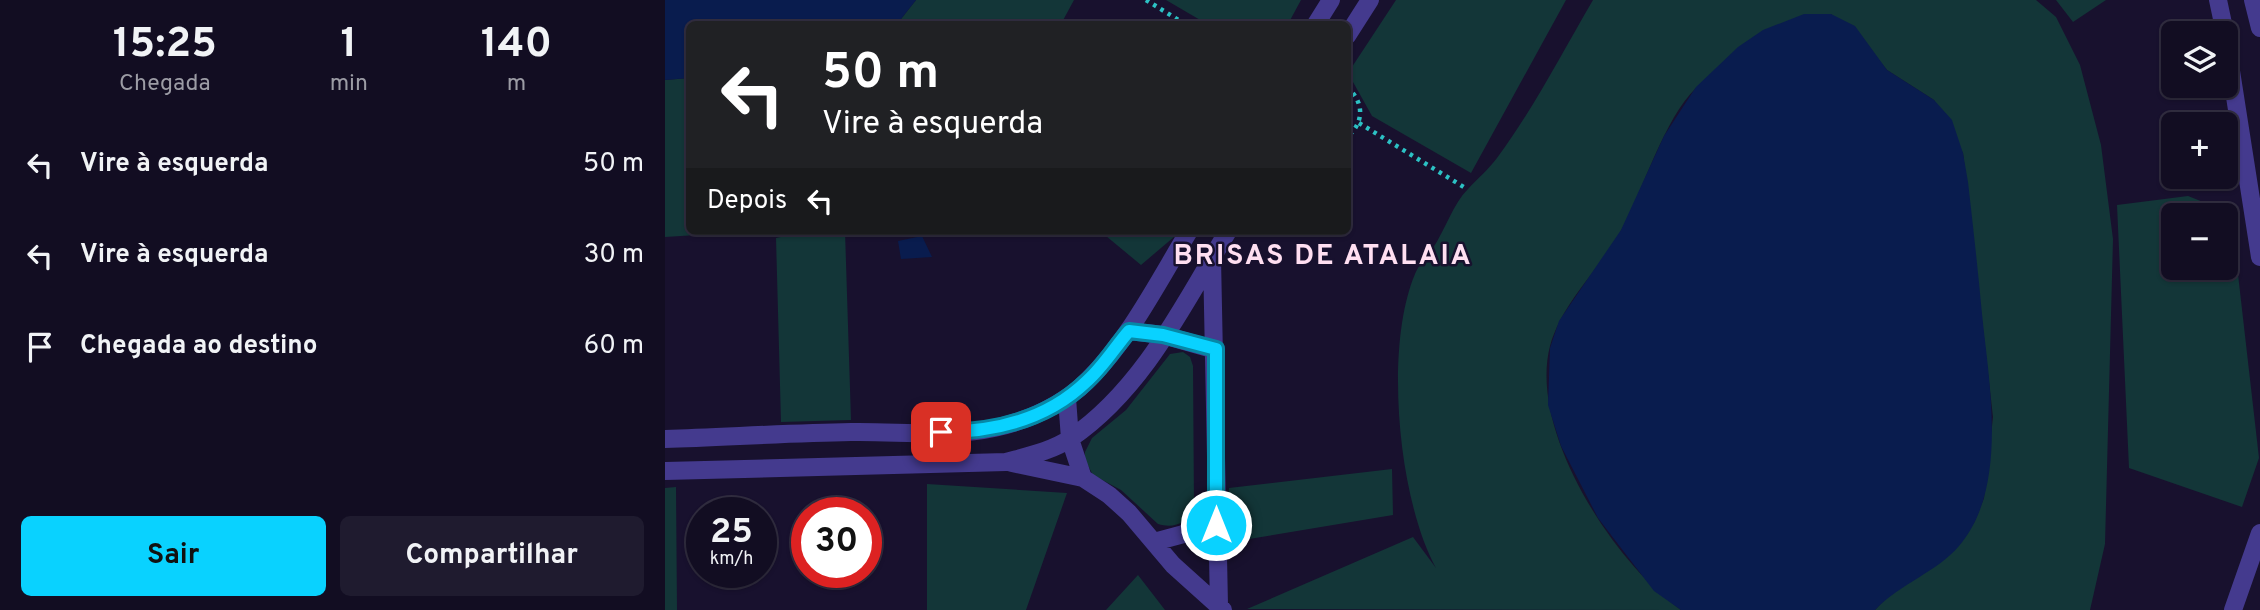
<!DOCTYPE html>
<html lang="pt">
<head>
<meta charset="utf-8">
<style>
	:root { --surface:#120d22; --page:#1f1b2f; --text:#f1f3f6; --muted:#9c9ca5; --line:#312d40; --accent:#09d2ff }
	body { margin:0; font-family:Overpass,sans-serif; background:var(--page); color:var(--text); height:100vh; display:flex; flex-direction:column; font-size:26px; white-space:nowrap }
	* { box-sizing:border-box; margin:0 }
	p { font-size:23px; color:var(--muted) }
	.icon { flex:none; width:38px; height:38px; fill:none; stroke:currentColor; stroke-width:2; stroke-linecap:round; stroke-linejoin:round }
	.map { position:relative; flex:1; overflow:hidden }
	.panel { display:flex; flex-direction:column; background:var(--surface); width:665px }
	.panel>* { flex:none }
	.top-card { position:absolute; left:21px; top:21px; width:665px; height:214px; border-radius:10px; box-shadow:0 2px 5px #0004,0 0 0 2px var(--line); background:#202124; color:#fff; overflow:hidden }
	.controls { position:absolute; left:1496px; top:21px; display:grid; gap:14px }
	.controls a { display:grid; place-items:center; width:77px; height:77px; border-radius:10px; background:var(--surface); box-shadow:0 2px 5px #0004,0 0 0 2px var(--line); font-size:35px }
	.speed { position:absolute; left:21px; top:497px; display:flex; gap:14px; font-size:35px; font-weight:700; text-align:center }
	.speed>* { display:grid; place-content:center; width:91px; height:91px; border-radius:50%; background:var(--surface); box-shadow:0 2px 5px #0004,0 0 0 2px var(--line); line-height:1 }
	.speed small { font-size:18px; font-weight:400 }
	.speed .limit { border:10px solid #d22; background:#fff; color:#111 }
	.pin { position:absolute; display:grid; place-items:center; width:60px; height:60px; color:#fff; margin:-30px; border-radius:14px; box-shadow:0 4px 10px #0006 }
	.me { position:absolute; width:77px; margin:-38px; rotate:0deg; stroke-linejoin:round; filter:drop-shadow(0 0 5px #0008) }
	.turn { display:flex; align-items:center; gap:24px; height:147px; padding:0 21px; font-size:32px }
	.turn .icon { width:91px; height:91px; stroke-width:2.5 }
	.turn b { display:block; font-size:49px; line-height:60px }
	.then { display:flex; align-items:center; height:66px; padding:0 21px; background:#0003; gap:14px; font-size:26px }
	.eta { display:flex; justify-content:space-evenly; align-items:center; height:119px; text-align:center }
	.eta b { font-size:42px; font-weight:700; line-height:49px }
	.button { display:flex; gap:14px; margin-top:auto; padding:14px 21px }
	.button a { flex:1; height:80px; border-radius:10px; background:var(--accent); color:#111; font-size:28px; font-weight:700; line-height:80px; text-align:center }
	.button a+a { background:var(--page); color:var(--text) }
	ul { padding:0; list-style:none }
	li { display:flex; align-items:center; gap:21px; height:91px; padding:0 21px }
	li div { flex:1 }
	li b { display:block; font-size:26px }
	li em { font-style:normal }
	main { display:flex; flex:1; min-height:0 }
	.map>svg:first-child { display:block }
</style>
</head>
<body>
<main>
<section class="panel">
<div class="eta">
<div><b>15:25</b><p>Chegada</p></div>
<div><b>1</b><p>min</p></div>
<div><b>140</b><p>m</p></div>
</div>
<ul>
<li><svg class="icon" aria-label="left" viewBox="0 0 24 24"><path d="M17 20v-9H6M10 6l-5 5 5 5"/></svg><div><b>Vire à esquerda</b></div><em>50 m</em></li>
<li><svg class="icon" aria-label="left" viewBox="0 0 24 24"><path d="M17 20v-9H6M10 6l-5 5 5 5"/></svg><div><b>Vire à esquerda</b></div><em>30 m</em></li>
<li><svg class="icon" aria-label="arrive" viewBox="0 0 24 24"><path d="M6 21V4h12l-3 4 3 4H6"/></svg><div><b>Chegada ao destino</b></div><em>60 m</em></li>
</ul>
<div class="button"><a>Sair</a><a>Compartilhar</a></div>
</section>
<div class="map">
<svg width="1595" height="610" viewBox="0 0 1595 610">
	<rect width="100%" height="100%" fill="#18112e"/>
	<path fill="#133638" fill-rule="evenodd" d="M 251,0 L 409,0 L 396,24 L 232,24 Z
		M 501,0 L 636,0 L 623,24 L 542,24 Z
		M 731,0 L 901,0 L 806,173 L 707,116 L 683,73 Z
		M 928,0 L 1371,0 L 1391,17 L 1415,65 L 1436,145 L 1448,239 L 1440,544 L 1425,610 L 1210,610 L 1227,592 L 1250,577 L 1309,523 L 1319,498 L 1328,417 L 1298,153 L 1269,100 L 1222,70 L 1205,49 L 1166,14 C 1134,32 1101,50 1068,68 C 1057,74 1040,79 1031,88 C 999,119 979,188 957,229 C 936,268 897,302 885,346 C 863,431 949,563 1016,610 L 582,609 L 748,537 L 771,568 C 733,499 719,347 750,274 C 754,264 762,257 768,248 C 780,230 788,204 803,189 C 813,178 823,170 832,158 C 869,108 897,53 928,0 Z
		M 1391,0 L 1441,0 L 1408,22 Z
		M 24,78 L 24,231 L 95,231 L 0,237 L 0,80 Z
		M 1523,196 L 1566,213 L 1594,458 L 1577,507 L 1464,468 L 1452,205 ZM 1508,215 L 1561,215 L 1561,268 L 1508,268 Z
		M 144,231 L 180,231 L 186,420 L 116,422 L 111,238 Z
		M 435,231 L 516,231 L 476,265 Z
		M 518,352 L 525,357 L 528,366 L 529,507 C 523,523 509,529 493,524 L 456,490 L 428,475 L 420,460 L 420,452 L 427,438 L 461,410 L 505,354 Z
		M 727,469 L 728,515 L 560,543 L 564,488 Z
		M 262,484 L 402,493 L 361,610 L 262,610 Z
		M 11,487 L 12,610 L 0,610 L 0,488 Z
		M 473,575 L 500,610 L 441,610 Z"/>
	<path fill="#091c4e" d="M 0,0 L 251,0 L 232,24 L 24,24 L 24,78 L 0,80 Z
		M 1139,14 L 1166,14 L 1190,26 L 1222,70 L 1269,100 L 1287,120 L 1298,153 L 1303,182 C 1308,226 1313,270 1317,314 C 1324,383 1344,488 1294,546 C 1272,572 1236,583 1210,610 L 1016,610 L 989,591 L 933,518 L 896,446 L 883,405 L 885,348 L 894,321 L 956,230 L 999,136 L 1031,87 L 1073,47 L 1098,30 Z
		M 257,236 L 267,257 L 236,259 L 233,241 Z"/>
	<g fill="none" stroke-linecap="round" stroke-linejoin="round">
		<path stroke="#2cc1c4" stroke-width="4.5" stroke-dasharray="3.5 5" stroke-linecap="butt" d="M 481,0 L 520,24
			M 682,87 C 699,102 700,122 682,137
			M 694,123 L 802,189"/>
		<path stroke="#443a8e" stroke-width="18" d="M 1553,0 L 1560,33
			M 1588,0 L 1595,28
			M 651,24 L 666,0
			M 682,36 L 705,0
			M 1561,39 L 1595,257
			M 547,258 L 554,606
			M 464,331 L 498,335 L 551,350
			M 402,398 L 405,439 L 418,478
			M 0,439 C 62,437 124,433 186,432 C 232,431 284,438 329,428 C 362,421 399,405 423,380 C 465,338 493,282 524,231
			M 347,463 L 418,478 L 444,495 L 464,513 L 508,565 L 558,610
			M 0,471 L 341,462 C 363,456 387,451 406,438 C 478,389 519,304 563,231
			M 489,542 L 552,525
			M 1568,610 L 1595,533"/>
	</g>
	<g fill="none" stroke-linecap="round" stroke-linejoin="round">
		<g stroke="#0688a6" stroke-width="18">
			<path id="route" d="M 276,432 C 329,432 383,419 422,381 C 438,367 450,347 464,331 L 498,335 L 551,349 L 551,525"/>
		</g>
		<use href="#route" stroke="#09d2ff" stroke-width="12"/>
	</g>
	<g text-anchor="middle" stroke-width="5" stroke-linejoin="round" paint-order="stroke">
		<g font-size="28" font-weight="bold" letter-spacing="2" fill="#ffdff1" stroke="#18112e">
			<text x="658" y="264">BRISAS DE ATALAIA</text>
		</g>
	</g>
</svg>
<div class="controls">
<a><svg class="icon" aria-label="layers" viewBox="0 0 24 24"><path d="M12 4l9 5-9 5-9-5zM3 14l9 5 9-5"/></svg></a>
<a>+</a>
<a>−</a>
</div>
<div class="speed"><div>25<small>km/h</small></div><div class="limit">30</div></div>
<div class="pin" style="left:276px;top:432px;background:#d93025"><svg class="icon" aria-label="arrive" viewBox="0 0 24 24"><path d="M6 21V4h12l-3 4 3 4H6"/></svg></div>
<svg class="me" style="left:551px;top:525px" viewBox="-20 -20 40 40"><circle r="17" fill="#09d2ff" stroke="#fff" stroke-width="3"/><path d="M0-11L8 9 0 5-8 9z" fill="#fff"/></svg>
<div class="top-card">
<div class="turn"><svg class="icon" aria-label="left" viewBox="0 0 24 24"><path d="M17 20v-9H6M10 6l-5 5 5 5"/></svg><div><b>50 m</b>Vire à esquerda</div></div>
<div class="then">Depois<svg class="icon" aria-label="left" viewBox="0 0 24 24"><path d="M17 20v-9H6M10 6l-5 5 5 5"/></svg></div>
</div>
</div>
</main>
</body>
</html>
